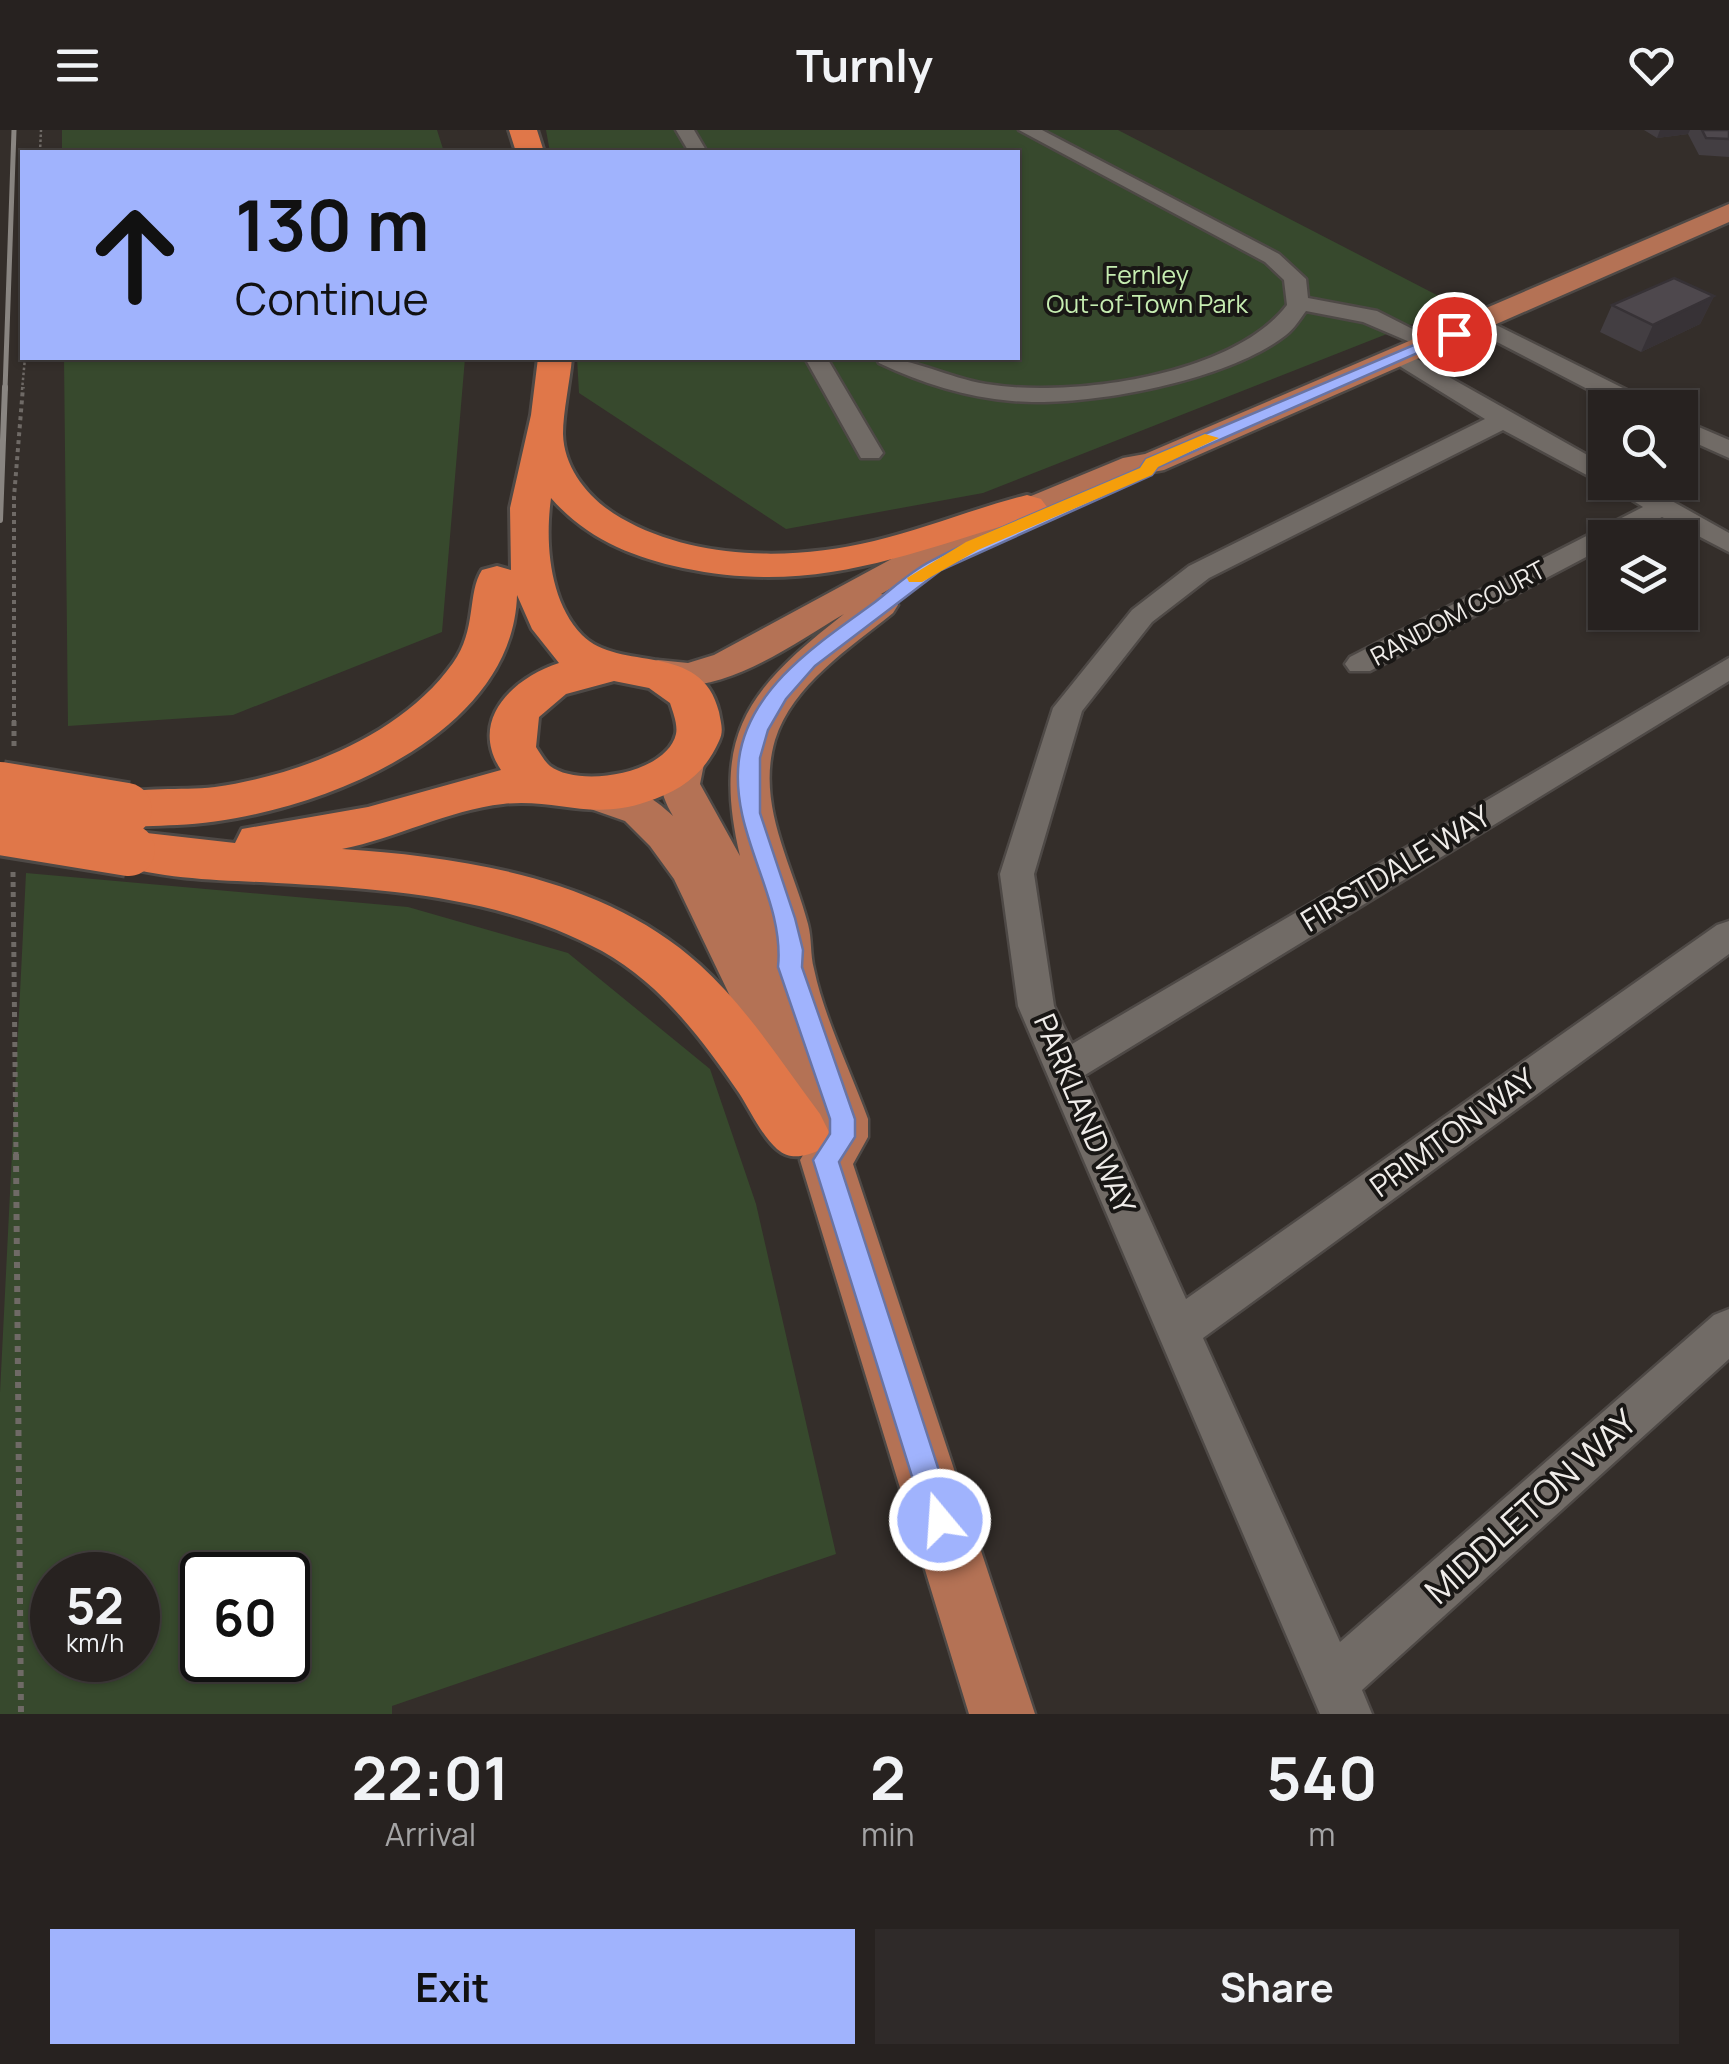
<!DOCTYPE html>
<html lang="en">
<head>
<meta charset="utf-8">
<style>
	:root { --surface:#272220; --page:#2f2a29; --text:#f1f3f6; --muted:#a4a4a5; --line:#433f3e; --accent:#a0b3fd }
	body { margin:0; font-family:Manrope,sans-serif; background:var(--page); color:var(--text); height:100vh; display:flex; flex-direction:column; font-size:38px; white-space:nowrap }
	* { box-sizing:border-box; margin:0 }
	p { font-size:32px; color:var(--muted) }
	.icon { flex:none; width:55px; height:55px; fill:none; stroke:currentColor; stroke-width:2; stroke-linecap:round; stroke-linejoin:round }
	.map { position:relative; height:1584px; overflow:hidden }
	.side { display:flex; flex-direction:column; background:var(--surface); flex:1 }
	.side>* { flex:none }
	.hud { position:absolute; left:20px; top:20px; width:1000px; height:210px; border-radius:0px; box-shadow:0 2px 8px #0004,0 0 0 2px var(--line); background:#a0b3fd; color:#111; overflow:hidden }
	.fabs { position:absolute; left:1588px; top:260px; display:grid; gap:20px }
	.fabs a { display:grid; place-items:center; width:110px; height:110px; border-radius:0px; background:var(--surface); box-shadow:0 2px 8px #0004,0 0 0 2px var(--line); font-size:50px }
	.speed { position:absolute; left:30px; top:1422px; display:flex; gap:20px; font-size:50px; font-weight:700; text-align:center }
	.speed>* { display:grid; place-content:center; width:130px; height:130px; border-radius:50%; background:var(--surface); box-shadow:0 2px 8px #0004,0 0 0 2px var(--line); line-height:1 }
	.speed small { font-size:25px; font-weight:400 }
	.speed .limit { border:5px solid #111; border-radius:15px; background:#fff; color:#111 }
	.pin { position:absolute; display:grid; place-items:center; width:85px; height:85px; color:#fff; margin:-42px; border:5px solid #fff; border-radius:50%; box-shadow:0 2px 10px #0007 }
	.me { position:absolute; width:110px; margin:-55px; rotate:342deg; stroke-linejoin:round; filter:drop-shadow(0 0 8px #0008) }
	.turn { display:flex; align-items:center; gap:35px; height:210px; padding:0 50px; font-size:45px }
	.turn .icon { width:130px; height:130px; stroke-width:2.5 }
	.turn b { display:block; font-size:70px; line-height:85px }
	.eta { display:flex; justify-content:space-evenly; align-items:center; height:170px; text-align:center }
	.eta b { font-size:60px; font-weight:700; line-height:70px }
	.action { display:flex; gap:20px; margin-top:auto; padding:20px 50px }
	.action a { flex:1; height:115px; border-radius:0px; background:var(--accent); color:#111; font-size:40px; font-weight:700; line-height:115px; text-align:center }
	.action a+a { background:var(--page); color:var(--text) }
	header { display:flex; justify-content:space-between; align-items:center; height:130px; padding:0 50px; background:var(--surface); font-size:45px; font-weight:700 }
	.map>svg:first-child { display:block }
</style>
</head>
<body>
<header><svg class="icon" aria-label="menu" viewBox="0 0 24 24"><path d="M4 6h16M4 12h16M4 18h16"/></svg>Turnly<svg class="icon" aria-label="heart" viewBox="0 0 24 24"><path d="M12 20l-8-8c-3-5 5-10 8-4 3-6 11-1 8 4z"/></svg></header>
<div class="map">
<svg width="1729" height="1584" viewBox="0 0 1729 1584">
	<rect width="100%" height="100%" fill="#342e2a"/>
	<path fill="#37492d" fill-rule="evenodd" d="M 62,0 L 437,0 L 444,22 L 62,22 Z
		M 546,0 L 1118,0 L 1458,176 L 983,363 L 786,399 L 579,263 L 577,228 L 1018,228 L 1018,22 L 550,22 Z
		M 64,228 L 465,228 L 442,502 L 233,585 L 68,596 Z
		M 26,743 L 408,777 L 568,823 L 710,939 L 756,1074 L 836,1424 L 392,1576 L 392,1584 L 0,1584 L 0,1263 ZM 52,1445 L 138,1445 L 138,1530 L 52,1530 ZM 202,1445 L 288,1445 L 288,1530 L 202,1530 Z"/>
	<g fill="none" stroke-linecap="round" stroke-linejoin="round">
		<g stroke="#4e4946" stroke-width="5">
			<path id="minor" d="M 676,0 L 694,0 L 707,22 L 689,22 Z
				M 1019,0 L 1042,0 L 1279,124 L 1306,149 L 1308,168 L 1377,181 L 1442,214 L 1431,221 L 1363,192 L 1306,181 C 1300,189 1294,199 1286,205 C 1228,251 1085,278 1012,271 C 965,267 921,253 879,233 L 876,228 C 915,228 948,248 986,254 C 1070,268 1233,246 1287,175 L 1284,150 L 1265,132 Z
				M 1478,186 L 1653,273 L 1656,278 L 1624,278 L 1470,198 L 1467,193 L 1470,188 Z
				M 1401,220 L 1605,335 L 1605,352 L 1638,352 L 1729,403 L 1729,422 L 1662,387 L 1624,408 L 1605,408 L 1605,417 L 1370,541 L 1350,541 L 1345,534 L 1350,527 L 1643,377 L 1605,353 L 1596,350 L 1503,300 L 1209,448 L 1152,492 L 1082,581 L 1034,744 L 1054,876 L 1072,914 L 1729,528 L 1729,551 L 1085,945 L 1186,1169 L 1717,795 L 1729,791 L 1729,824 L 1203,1208 L 1340,1512 L 1714,1185 L 1729,1179 L 1729,1229 L 1362,1560 L 1372,1584 L 1320,1584 L 1018,876 L 1000,744 L 1053,578 L 1132,480 L 1189,436 L 1485,289 L 1393,232 L 1389,227 L 1393,222 Z
				M 805,228 L 827,228 L 883,323 L 879,328 L 861,328 Z
				M 1680,289 L 1729,310 L 1729,328 L 1680,306 Z"/>
		</g>
		<g stroke="#4e4946" stroke-width="5">
			<path id="major" d="M 1729,74 L 1729,92 L 1164,340 L 1142,344 L 958,420 L 881,464 L 893,467 L 898,475 L 893,483 C 851,517 792,555 775,610 C 756,675 792,733 808,794 C 812,809 810,824 814,839 C 824,887 851,942 868,989 L 868,1007 L 853,1034 L 1035,1584 L 969,1584 L 800,1030 L 818,1001 L 817,985 L 811,997 L 793,1004 L 775,997 L 729,864 L 674,749 L 650,716 L 625,691 L 582,676 L 576,665 L 582,654 C 616,644 649,663 673,686 C 659,662 656,644 671,619 L 685,615 L 699,619 L 705,629 L 700,654 L 740,726 C 711,603 749,558 844,484 C 784,519 717,572 644,552 L 639,543 L 644,534 L 658,530 L 688,533 L 714,525 L 934,406 L 1123,328 L 1145,324 Z"/>
		</g>
		<g stroke="#4e4946" stroke-width="6">
			<path id="highway" d="M 509,0 L 537,0 L 544,22 L 516,22 Z
				M 538,228 L 572,228 C 570,251 563,282 563,304 C 564,340 591,371 621,388 C 694,430 793,431 874,411 C 925,399 975,378 1027,365 L 1041,369 L 1047,377 L 1041,385 C 912,420 821,467 683,438 C 631,427 586,408 551,368 C 545,412 549,471 582,505 C 619,543 702,510 719,582 C 721,594 724,601 719,611 C 704,645 680,661 646,672 C 591,691 555,668 503,674 C 448,680 397,708 342,719 C 465,727 606,749 700,835 C 747,878 782,933 820,984 L 829,1002 L 820,1020 C 805,1026 791,1031 777,1019 C 762,1006 750,980 739,963 C 702,909 660,853 602,821 C 502,767 389,759 277,753 C 222,750 165,750 111,733 L 104,720 L 111,707 L 129,701 L 235,713 L 242,699 L 368,677 L 501,640 C 468,590 513,548 559,533 L 532,499 L 517,465 C 513,613 300,690 177,695 C 154,696 131,698 109,692 L 102,679 L 109,666 C 143,656 179,661 215,657 C 300,645 402,605 453,533 C 477,500 467,463 482,440 L 497,436 L 511,440 L 510,378 L 531,285 ZM 614,551 L 649,558 L 670,573 C 673,582 678,595 676,604 C 667,644 579,658 550,636 C 544,631 540,623 536,617 L 539,587 L 566,564 Z"/>
		</g>
		<path stroke="#6f6a66" stroke-width="2.5" stroke-dasharray="2.5 2.5" stroke-linecap="butt" d="M 40,22 L 41,0
			M 22,260 L 25,228"/>
		<path stroke="#6f6a66" stroke-width="4" stroke-dasharray="4 4" stroke-linecap="butt" d="M 14,594 L 14,367 L 23,257"/>
		<path stroke="#6f6a66" stroke-width="5" stroke-dasharray="5 5" stroke-linecap="butt" d="M 14,591 L 14,621
			M 13,742 L 16,1026"/>
		<path stroke="#6f6a66" stroke-width="6" stroke-dasharray="6 6" stroke-linecap="butt" d="M 16,1024 L 21,1584"/>
		<use href="#minor" fill="#716b66" fill-rule="evenodd"/>
		<use href="#major" fill="#b47255" fill-rule="evenodd"/>
		<use href="#highway" fill="#e07749" fill-rule="evenodd"/>
		<path stroke="#898581" stroke-width="5" d="M 5,260 L 14,0"/>
		<path stroke="#898581" stroke-width="6" d="M 0,390 L 5,257"/>
		<g stroke="#4e4946" stroke-width="58" stroke-linecap="butt">
			<path id="highway-bridge" d="M 0,658 L 126,679
				M 0,699 L 129,720"/>
		</g>
		<use href="#highway-bridge" stroke="#e07749" stroke-width="52"/>
	</g>
	<path fill="#433e42" d="M 1644,0 L 1729,0 L 1729,27 L 1699,25 L 1688,4 L 1657,8 Z
		M 1714,166 L 1700,194 L 1641,222 L 1600,202 L 1612,175 Z"/>
	<path fill="#373236" d="M 1660,0 L 1690,0 L 1688,4 L 1657,8 Z
		M 1714,166 L 1700,194 L 1641,222 L 1653,195 Z"/>
	<path fill="#4e484d" stroke="#373236" stroke-width="2.5" d="M 1702,0 L 1729,0 L 1729,9 L 1706,8 Z
		M 1674,148 L 1714,166 L 1653,195 L 1612,175 Z"/>
	<path fill="#a0b3fd" stroke="#6874a4" stroke-width="2.5" d="M 1449,200 L 1461,204 L 1158,337 L 1152,345 L 941,440 L 815,536 L 786,569 L 768,600 L 760,628 L 760,683 L 795,788 L 803,820 L 802,837 L 855,989 L 855,1007 L 839,1032 L 955,1390 L 951,1401 L 940,1405 L 929,1401 L 813,1030 L 830,1004 L 830,989 L 778,837 C 785,767 729,704 739,629 C 749,556 822,511 875,472 C 893,458 911,441 931,431 C 998,396 1071,369 1140,338 L 1146,329 Z"/>
	<path fill="#f59e0b" d="M 1205,304 L 1219,308 L 1158,337 L 1152,345 L 978,420 L 922,452 L 909,452 L 907,448 L 966,412 L 1140,338 L 1146,329 Z"/>
	<g text-anchor="middle" stroke-width="8" stroke-linejoin="round" paint-order="stroke">
		<g font-size="25" fill="#c6edb1" stroke="#191715">
			<text x="1147" y="154">Fernley<tspan x="1147" dy="29">Out-of-Town Park</tspan></text>
		</g>
		<g font-size="25" fill="#efece9" stroke="#191715">
			<text transform="translate(1458 483) rotate(-28)" y="9">RANDOM COURT</text>
		</g>
		<g font-size="30" fill="#efece9" stroke="#191715">
			<text transform="translate(1396 739) rotate(-31)" y="10">FIRSTDALE WAY</text>
			<text transform="translate(1084 984) rotate(67)" y="10">PARKLAND WAY</text>
			<text transform="translate(1453 1003) rotate(-36)" y="10">PRIMTON WAY</text>
		</g>
		<g font-size="35" fill="#efece9" stroke="#191715">
			<text transform="translate(1531 1377) rotate(-42)" y="12">MIDDLETON WAY</text>
		</g>
	</g>
</svg>
<div class="fabs">
<a><svg class="icon" aria-label="search" viewBox="0 0 24 24"><circle cx="10" cy="10" r="6"/><path d="M15 15l6 6"/></svg></a>
<a><svg class="icon" aria-label="layers" viewBox="0 0 24 24"><path d="M12 4l9 5-9 5-9-5zM3 14l9 5 9-5"/></svg></a>
</div>
<div class="speed"><div>52<small>km/h</small></div><div class="limit">60</div></div>
<div class="pin" style="left:1454px;top:204px;background:#d93025"><svg class="icon" aria-label="arrive" viewBox="0 0 24 24"><path d="M6 21V4h12l-3 4 3 4H6"/></svg></div>
<svg class="me" style="left:940px;top:1390px" viewBox="-20 -20 40 40"><circle r="17" fill="#a0b3fd" stroke="#fff" stroke-width="3"/><path d="M0-11L8 9 0 5-8 9z" fill="#fff"/></svg>
<div class="hud">
<div class="turn"><svg class="icon" aria-label="ahead" viewBox="0 0 24 24"><path d="M12 20V5M6 11l6-6 6 6"/></svg><div><b>130 m</b>Continue</div></div>
</div>
</div>
<section class="side">
<div class="eta">
<div><b>22:01</b><p>Arrival</p></div>
<div><b>2</b><p>min</p></div>
<div><b>540</b><p>m</p></div>
</div>
<div class="action"><a>Exit</a><a>Share</a></div>
</section>
</body>
</html>
